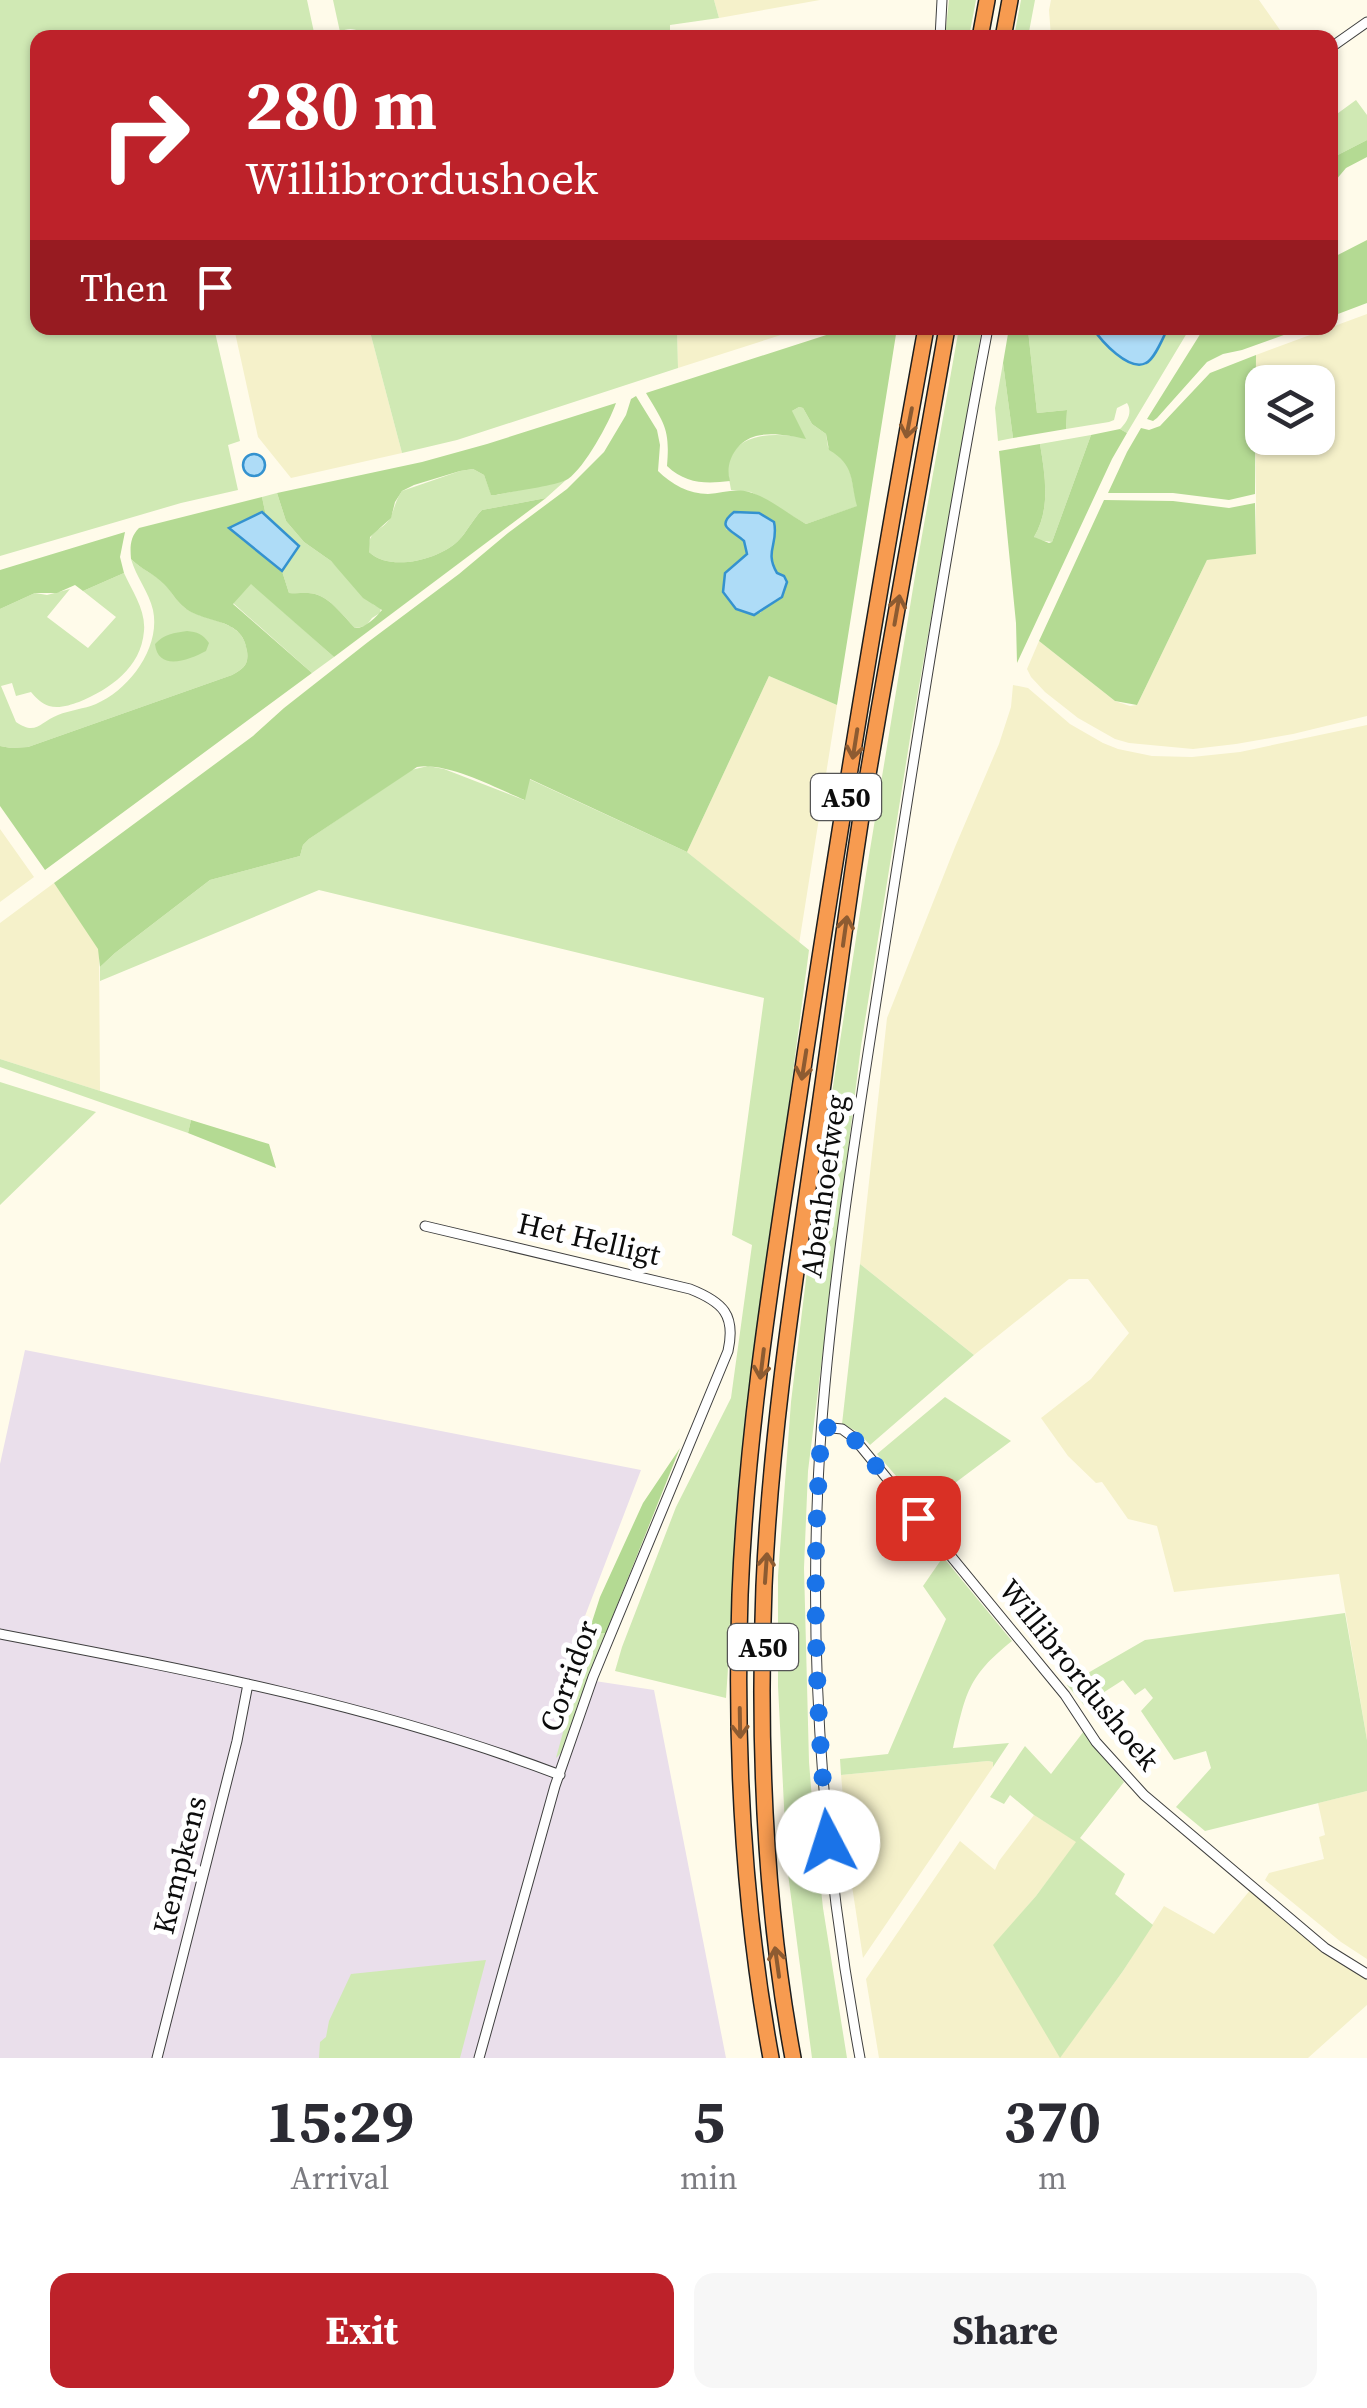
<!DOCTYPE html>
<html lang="en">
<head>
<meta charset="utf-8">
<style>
	:root { --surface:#fff; --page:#f7f7f7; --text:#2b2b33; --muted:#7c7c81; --accent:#bd222a }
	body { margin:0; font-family:"Source Serif 4",serif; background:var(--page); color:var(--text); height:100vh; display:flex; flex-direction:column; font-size:38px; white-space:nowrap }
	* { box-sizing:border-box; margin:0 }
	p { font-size:32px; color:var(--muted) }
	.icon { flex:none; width:55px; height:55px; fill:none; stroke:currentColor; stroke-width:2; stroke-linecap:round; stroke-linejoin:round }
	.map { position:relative; height:2058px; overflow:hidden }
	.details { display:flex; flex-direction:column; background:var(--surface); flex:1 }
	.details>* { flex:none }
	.hud { position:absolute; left:30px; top:30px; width:1308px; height:305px; border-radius:20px; box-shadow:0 2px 8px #0004; background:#bd222a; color:#fff; overflow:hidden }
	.buttons { position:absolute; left:1245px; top:365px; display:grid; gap:20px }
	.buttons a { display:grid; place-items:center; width:90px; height:90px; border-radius:20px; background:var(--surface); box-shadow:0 2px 8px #0004; font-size:50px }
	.pin { position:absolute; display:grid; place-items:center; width:85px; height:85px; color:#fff; margin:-42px; border-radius:20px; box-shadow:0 5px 15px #0006 }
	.me { position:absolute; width:110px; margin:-55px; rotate:355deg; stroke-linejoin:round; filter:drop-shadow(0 0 8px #0008) }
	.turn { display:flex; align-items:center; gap:35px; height:210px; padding:0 50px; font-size:45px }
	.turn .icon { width:130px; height:130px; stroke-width:2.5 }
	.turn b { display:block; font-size:70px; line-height:85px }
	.then { display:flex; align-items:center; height:95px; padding:0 50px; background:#0003; gap:20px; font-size:38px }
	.eta { display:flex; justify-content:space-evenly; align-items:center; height:170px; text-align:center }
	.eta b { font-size:60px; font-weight:700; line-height:70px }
	.button { display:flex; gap:20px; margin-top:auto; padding:20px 50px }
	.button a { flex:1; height:115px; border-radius:20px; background:var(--accent); color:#fff; font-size:40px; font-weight:700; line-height:115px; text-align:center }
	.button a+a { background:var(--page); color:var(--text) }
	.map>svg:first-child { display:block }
</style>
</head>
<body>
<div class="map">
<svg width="1367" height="2058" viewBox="0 0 1367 2058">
	<rect width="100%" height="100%" fill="#fffbea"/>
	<path fill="#eadfeb" d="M 25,1350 L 641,1470 L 562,1676 L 654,1690 L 726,2058 L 0,2058 L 0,1464 Z"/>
	<path fill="#f5f1ca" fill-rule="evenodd" d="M 714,0 L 820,0 L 719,18 Z
		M 1051,0 L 1259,0 L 1285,37 L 1051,37 L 1049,10 Z
		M 1367,314 L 1367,716 L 1293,734 L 1236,744 L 1193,749 L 1129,743 L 1115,739 L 1078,718 L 1045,692 L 1031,677 L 1027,669 L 1039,641 L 1115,701 L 1130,706 L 1137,705 L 1207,560 L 1256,553 L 1256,355 ZM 1262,382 L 1318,382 L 1318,438 L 1262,438 Z
		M 234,328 L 369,328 L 402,453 L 291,478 L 258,437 Z
		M 677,328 L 803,328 L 678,368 Z
		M 769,676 L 837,705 L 799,944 L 687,852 Z
		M 1013,685 L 1028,688 L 1070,724 L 1103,743 L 1118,749 L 1152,756 L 1192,757 L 1240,752 L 1367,725 L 1367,1740 L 1339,1574 L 1174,1592 L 1157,1526 L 1128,1519 L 1102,1482 L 1096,1483 L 1068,1456 L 1041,1418 L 1091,1379 L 1129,1333 L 1088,1279 L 1069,1279 L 974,1355 L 860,1264 L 887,1018 L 955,847 L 999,744 L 1011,707 Z
		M 0,829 L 34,877 L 0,902 Z
		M 54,883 L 99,949 L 100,1091 L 0,1059 L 0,923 Z
		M 988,1761 L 993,1762 L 993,1767 L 863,1958 L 850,1873 L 841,1775 Z
		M 1367,1791 L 1367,1959 L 1341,1942 L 1265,1880 L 1269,1873 L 1324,1859 L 1319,1837 L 1325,1835 L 1318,1803 Z
		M 1034,1815 L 1077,1842 L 1036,1896 L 994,1945 L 1060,2057 L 1123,1971 L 1164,1906 L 1214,1934 L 1251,1889 L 1340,1962 L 1367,1979 L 1367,2005 L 1308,2058 L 879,2058 L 866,1979 L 960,1841 L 995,1870 L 999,1861 Z"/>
	<path fill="#d0e9b4" d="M 0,0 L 307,0 L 315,37 L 38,38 L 38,328 L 214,328 L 240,441 L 228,445 L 238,490 L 181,503 L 0,556 Z
		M 333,0 L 714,0 L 719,18 L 670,25 L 670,37 L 369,38 C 360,30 351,26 340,32 Z
		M 949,0 L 976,0 L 969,37 L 945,37 Z
		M 1021,0 L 1035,0 L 1028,37 L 1014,37 Z
		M 1356,100 L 1367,115 L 1367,140 L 1330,159 L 1330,119 Z
		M 369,328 L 677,328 L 678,368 L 457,440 L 402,453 Z
		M 959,328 L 982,328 L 911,732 L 861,1046 L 808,1471 L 804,1568 L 809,1762 L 814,1824 L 823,1908 L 847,2058 L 812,2058 L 787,1866 L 778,1686 L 778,1576 L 791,1402 L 817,1189 L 866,874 L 918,558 Z
		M 1032,328 L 1093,328 L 1108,348 L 1149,362 L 1168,328 L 1190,328 L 1127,433 L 1120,429 C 1127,422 1133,412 1127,403 L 1117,408 L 1114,420 L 1109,422 L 1066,429 L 1067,410 L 1037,413 L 1028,330 Z
		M 1003,363 L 1013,438 L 998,441 L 995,408 Z
		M 799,407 L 803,408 L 812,424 L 826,434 L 828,447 C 832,451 837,453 842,457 C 852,465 853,493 858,506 L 806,524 L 751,492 L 731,490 C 730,482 727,474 728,466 C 735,430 778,433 805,438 L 792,415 L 792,411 Z
		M 1091,435 L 1052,542 L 1037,540 L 1034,537 C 1051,509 1045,475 1040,444 Z
		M 473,469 L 484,475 L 491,494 L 496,495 L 566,480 L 546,498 L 482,510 C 473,519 467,532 458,541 C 438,560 390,572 369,552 C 367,527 383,533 391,516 C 395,507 396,499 402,491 L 460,471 Z
		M 277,493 L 286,521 L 304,542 L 331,561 L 374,605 L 381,608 L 380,613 L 372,618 L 366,626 L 355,628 C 344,617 331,598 315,594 C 307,592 298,594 289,593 L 282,571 L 299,546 L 266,516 L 262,497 Z
		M 131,559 C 141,569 154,574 164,583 C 171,591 176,601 185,608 C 206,623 243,618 247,651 C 249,664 244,669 232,675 L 28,747 L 11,748 L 0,746 L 0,609 L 35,593 L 47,595 L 70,589 L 47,617 L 88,648 L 116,617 L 83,591 L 124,573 C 132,591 146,610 144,631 C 141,668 110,689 79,702 C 70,705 59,709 49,706 C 42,704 36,698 31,692 L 16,696 L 12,683 L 1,686 L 16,722 C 36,736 40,722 58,715 C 70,710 84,709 96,704 C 129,690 161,648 153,610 C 149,592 136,577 131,559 Z
		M 251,583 L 334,657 L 312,673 L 233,603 Z
		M 428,766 L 444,769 L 524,800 L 529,779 L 687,852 L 809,950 L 771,1240 L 745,1418 L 726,1698 L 615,1671 L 622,1647 L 676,1507 L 731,1398 L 752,1245 L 732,1235 L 764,998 L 319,890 L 100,981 L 100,967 L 115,953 L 210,880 L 300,856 L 303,845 L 309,839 L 411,770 Z
		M 0,1059 L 191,1120 L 188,1133 L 0,1067 Z
		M 0,1082 L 96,1112 L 0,1205 Z
		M 860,1264 L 974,1355 L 870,1445 L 858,1432 L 842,1424 Z
		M 945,1397 L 1011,1441 L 923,1507 L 877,1454 Z
		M 943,1557 L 1012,1641 C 967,1677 966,1693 953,1748 L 1009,1743 L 993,1767 L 993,1762 L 988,1761 L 841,1775 L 840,1759 L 888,1754 L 946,1619 L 923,1586 Z
		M 1345,1613 L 1367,1740 L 1367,1791 L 1205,1831 L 1176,1807 L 1211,1768 L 1206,1751 L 1174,1760 L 1141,1711 L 1153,1698 L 1145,1688 L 1135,1695 L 1123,1680 L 1084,1705 L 1067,1685 L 1145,1640 Z
		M 591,1630 L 606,1633 L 561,1753 L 556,1758 Z
		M 1084,1731 L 1124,1782 L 1080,1838 L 1125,1874 L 1115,1894 L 1153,1925 L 1123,1971 L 1060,2058 L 993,1945 L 1036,1896 L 1076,1842 L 1034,1815 L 1010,1795 L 1004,1804 L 990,1797 L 1025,1746 L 1051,1774 Z
		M 486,1960 L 460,2058 L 319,2058 L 320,2042 L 326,2037 L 329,2021 L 351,1974 Z"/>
	<path fill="#b4da93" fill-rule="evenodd" d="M 1367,140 L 1367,157 L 1346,168 L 1330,187 L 1330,159 Z
		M 1367,240 L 1367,303 L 1330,317 L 1330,259 Z
		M 848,328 L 897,328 L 837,705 L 769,676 L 687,852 L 530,779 L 525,800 C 495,788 448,762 417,767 L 309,839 L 303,845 L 300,856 L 210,880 L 115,953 L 100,967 L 98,949 L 54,883 L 253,736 L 284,708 L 368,642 L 459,574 L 508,533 L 567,489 L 604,452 L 626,415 L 631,399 L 636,396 L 657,430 L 660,445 L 658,471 C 671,484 689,494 708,494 C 722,493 735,488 749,492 C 766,496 790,515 806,524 L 857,506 C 850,480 855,465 829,450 L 826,434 L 812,424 L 803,408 L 799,407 L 792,411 L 806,439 C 791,436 772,432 756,436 C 737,441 724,462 730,481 C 706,484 686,484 667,466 C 670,429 665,425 646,393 ZM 734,512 L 745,512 L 776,529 L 769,558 L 777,574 L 771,602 L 760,613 L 727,598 L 723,586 L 725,573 L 747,554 L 744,541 L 726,529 L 725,525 Z
		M 1009,328 L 1032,328 L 1028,330 L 1037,413 L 1067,410 L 1066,429 L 1013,438 L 1003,363 Z
		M 1204,328 L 1303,328 L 1242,350 L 1223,354 L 1207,362 L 1157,418 L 1153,421 L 1147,419 Z
		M 1256,355 L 1255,494 L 1229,500 L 1173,493 L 1108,493 L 1127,452 L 1141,428 L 1149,430 L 1160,426 L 1210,373 Z
		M 616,403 C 609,423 585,467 568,479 C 557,486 512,491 496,495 L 491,495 L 484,475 L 473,469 L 460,471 L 414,485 L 402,491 L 395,502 L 391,518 L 370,537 L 369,552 C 390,572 438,560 458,541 C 467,532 473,519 482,510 L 546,498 L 334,657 L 251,584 L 233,604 L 312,673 L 45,870 L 0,806 L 0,746 L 11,748 L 28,747 L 232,675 C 244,669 249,664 247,651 C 243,617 205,624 185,608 C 176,601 171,591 164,584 C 154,574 141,569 131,559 C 130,547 130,537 139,528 L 262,497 L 266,516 L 262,512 L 230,528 L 282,571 L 289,593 C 298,594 307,592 315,594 C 331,598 344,617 355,628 C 365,629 376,617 382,610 L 363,598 L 331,561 L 304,542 L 286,521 L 277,493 L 422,462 L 487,444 Z
		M 1120,429 L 1127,433 L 1112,459 L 1017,663 L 1016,623 L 999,451 L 1040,444 C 1045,475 1051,509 1034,537 L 1049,543 L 1052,542 L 1091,435 Z
		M 1104,500 L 1173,501 L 1229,508 L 1255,503 L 1256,554 L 1207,560 L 1137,705 L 1115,701 L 1039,641 Z
		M 125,532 L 120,557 L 124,573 L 83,591 L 75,585 L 57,593 L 35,593 L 0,609 L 0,570 Z
		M 187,631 C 197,632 203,634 209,643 L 206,651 C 189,660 158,672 155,644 C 164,634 174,633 187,631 Z
		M 191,1120 L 269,1144 L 276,1168 L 188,1133 Z
		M 680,1448 L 606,1633 L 596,1633 L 590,1628 L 600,1597 L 643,1503 Z"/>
	<path fill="#aedcf7" stroke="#3492cf" stroke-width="2.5" d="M 1093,328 L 1168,328 C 1163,337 1155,359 1146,363 C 1129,372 1101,341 1093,328 Z
		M243 465a11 11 0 1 1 22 0a11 11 0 1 1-22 0Z
		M 262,512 L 299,546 L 282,571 L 229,528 Z
		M 734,512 L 759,513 L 774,522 C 779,544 764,551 777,573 L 784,576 L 787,582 L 782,597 L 754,615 L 736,609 L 723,592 L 725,573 L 747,554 L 744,541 C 732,530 715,527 734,512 Z"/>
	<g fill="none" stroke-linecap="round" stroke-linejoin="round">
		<g stroke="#3f3f3f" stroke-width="11">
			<path id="street" d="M 940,38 L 942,0
				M 1330,48 L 1367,22
				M 425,1226 L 690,1289 C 723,1302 736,1315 728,1351 L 593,1677 L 555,1786 L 479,2058
				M 822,1427 L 842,1429 L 853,1437 L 1065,1695 L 1096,1742 L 1144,1795 L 1325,1948 L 1367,1974
				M 0,1634 C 189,1670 379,1706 560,1775
				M 157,2058 L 237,1741 L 248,1684
				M 860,2058 C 823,1857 807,1651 820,1447 C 832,1272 861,1098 888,925 C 919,725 950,526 988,328"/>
		</g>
		<g stroke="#1d1d1d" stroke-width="18">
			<path id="highway" d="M 980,38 L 987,0
				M 1003,38 L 1010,0
				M 771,2058 C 743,1906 735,1749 740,1595 C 747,1414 779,1233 805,1055 C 842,812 882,569 926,328
				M 793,2058 C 764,1902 758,1744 764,1586 C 771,1423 798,1260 821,1098 C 836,994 849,889 866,786 C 892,633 919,480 947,328"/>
		</g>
		<use href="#street" stroke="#fff" stroke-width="9"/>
		<use href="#highway" stroke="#f79b50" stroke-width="15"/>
	</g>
	<defs><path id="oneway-shaft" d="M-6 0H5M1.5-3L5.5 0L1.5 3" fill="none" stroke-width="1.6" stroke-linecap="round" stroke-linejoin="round" transform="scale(2.5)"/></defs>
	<g stroke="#8d5b31">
		<use href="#oneway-shaft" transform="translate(909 423) rotate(101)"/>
		<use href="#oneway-shaft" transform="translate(897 610) rotate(-80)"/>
		<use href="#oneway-shaft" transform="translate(855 744) rotate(99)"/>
		<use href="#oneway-shaft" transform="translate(845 931) rotate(-82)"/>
		<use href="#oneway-shaft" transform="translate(804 1065) rotate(99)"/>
		<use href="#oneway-shaft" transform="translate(762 1364) rotate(97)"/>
		<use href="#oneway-shaft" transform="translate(766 1568) rotate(-86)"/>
		<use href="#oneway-shaft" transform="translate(740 1723) rotate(89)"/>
		<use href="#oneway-shaft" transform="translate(777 1962) rotate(-98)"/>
	</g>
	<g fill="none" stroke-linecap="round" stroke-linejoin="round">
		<path stroke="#1a73e8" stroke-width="18" stroke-dasharray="0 32.4" d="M 828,1842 C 815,1704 811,1565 822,1427 L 842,1429 L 850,1434 L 918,1518"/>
	</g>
	<g text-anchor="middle" stroke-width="10" stroke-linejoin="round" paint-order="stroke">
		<g fill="#fff" stroke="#555" stroke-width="2.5">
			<rect x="811" y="774" width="70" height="46" rx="8"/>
			<rect x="728" y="1624" width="70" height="46" rx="8"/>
		</g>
		<g font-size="28" font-weight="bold" fill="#0c0c0c">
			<text x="846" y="807">A50</text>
			<text x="763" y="1657">A50</text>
		</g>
		<g font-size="30" fill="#0c0c0c" stroke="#fff">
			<text transform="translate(824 1186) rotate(-82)" y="10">Abenhoefweg</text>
			<text transform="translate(589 1239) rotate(13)" y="10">Het Helligt</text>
			<text transform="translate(1079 1675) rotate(51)" y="10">Willibrordushoek</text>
			<text transform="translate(569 1676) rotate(-70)" y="10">Corridor</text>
			<text transform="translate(180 1865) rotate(-76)" y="10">Kempkens</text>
		</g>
	</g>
</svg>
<div class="buttons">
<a><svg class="icon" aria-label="layers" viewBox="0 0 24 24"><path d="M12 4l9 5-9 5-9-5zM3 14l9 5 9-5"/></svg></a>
</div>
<div class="pin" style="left:918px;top:1518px;background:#d93025"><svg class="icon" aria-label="arrive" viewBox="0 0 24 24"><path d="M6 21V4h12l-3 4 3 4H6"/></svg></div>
<svg class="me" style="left:828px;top:1842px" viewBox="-20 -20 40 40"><circle r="19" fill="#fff"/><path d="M0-13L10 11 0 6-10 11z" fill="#1a73e8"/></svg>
<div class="hud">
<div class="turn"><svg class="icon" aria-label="right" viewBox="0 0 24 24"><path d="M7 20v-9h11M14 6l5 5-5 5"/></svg><div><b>280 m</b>Willibrordushoek</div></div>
<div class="then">Then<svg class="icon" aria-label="arrive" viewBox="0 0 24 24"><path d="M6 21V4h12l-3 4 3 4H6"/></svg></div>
</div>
</div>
<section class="details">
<div class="eta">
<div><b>15:29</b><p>Arrival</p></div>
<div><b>5</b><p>min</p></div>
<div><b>370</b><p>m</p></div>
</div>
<div class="button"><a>Exit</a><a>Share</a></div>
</section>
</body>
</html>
